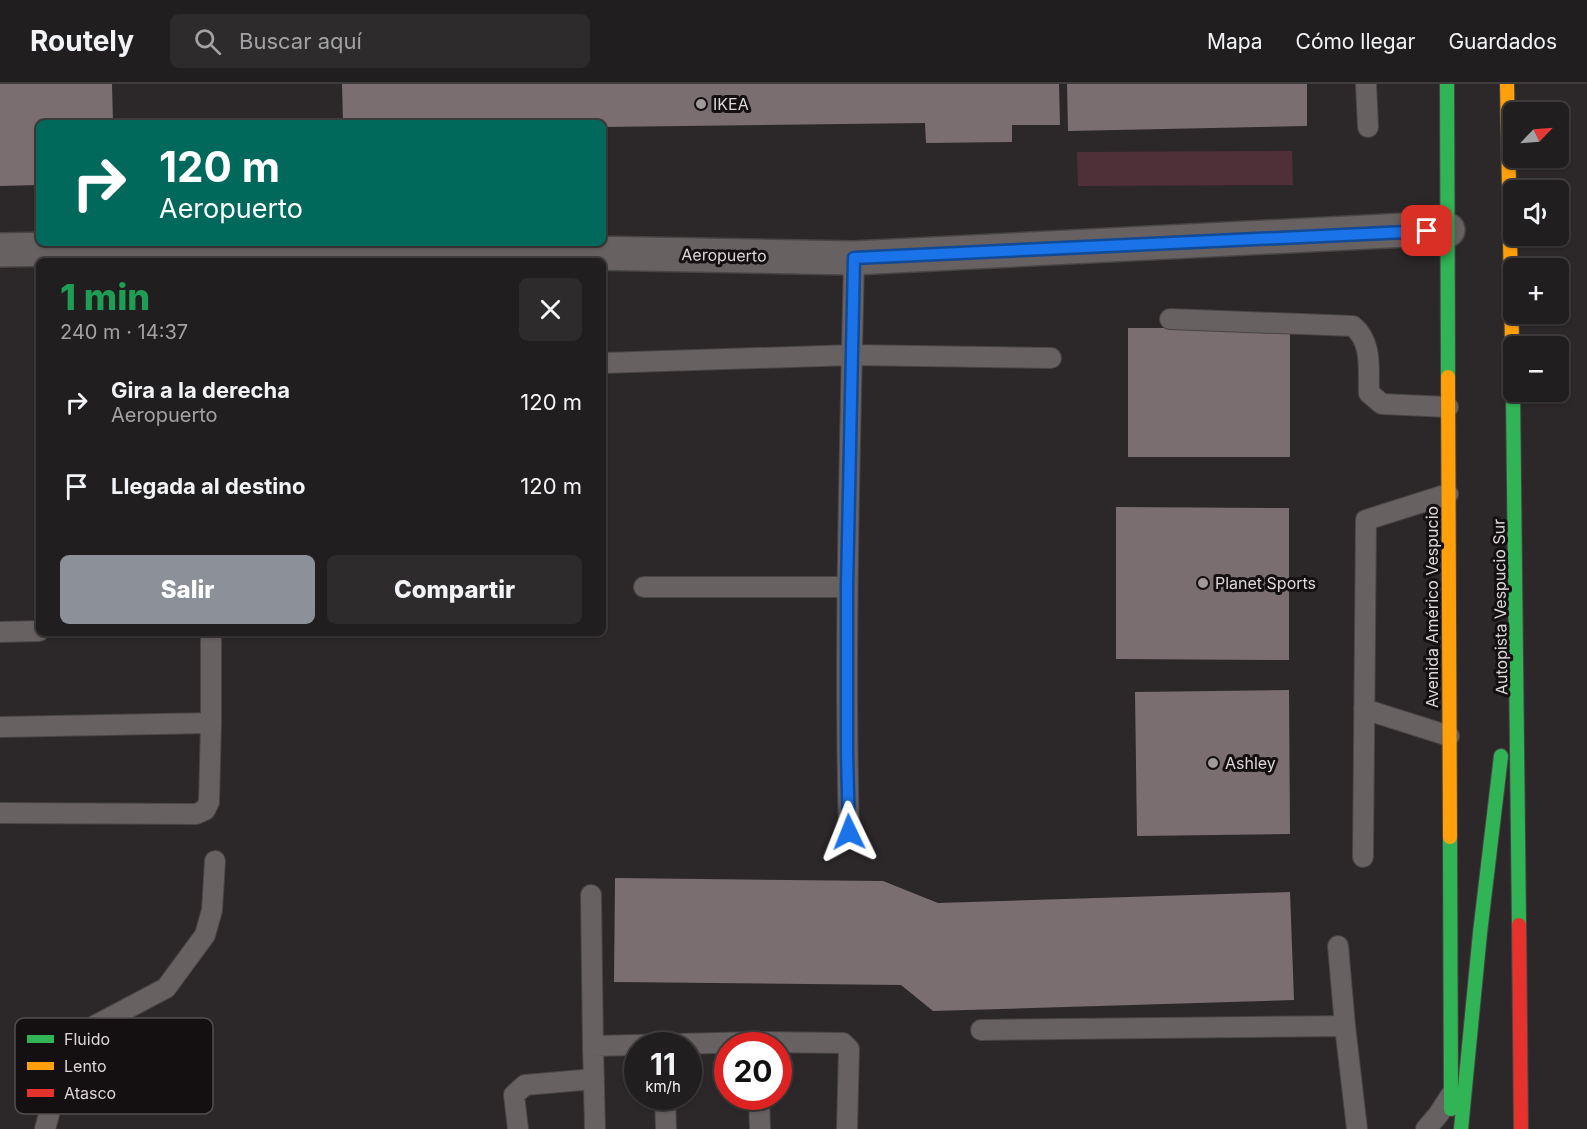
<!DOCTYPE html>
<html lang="es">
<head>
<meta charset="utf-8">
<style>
	:root { --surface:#211e1f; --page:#2d2b2c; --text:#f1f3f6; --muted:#a2a2a4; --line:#3e3c3d; --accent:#8c9099 }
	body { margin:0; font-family:Inter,sans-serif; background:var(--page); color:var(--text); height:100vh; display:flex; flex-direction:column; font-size:22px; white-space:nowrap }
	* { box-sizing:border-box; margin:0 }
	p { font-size:20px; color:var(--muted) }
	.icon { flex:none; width:33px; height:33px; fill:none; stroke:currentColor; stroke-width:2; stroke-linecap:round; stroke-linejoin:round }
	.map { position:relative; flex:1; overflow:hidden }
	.panel { position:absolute; left:36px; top:174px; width:570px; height:378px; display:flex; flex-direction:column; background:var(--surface); border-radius:9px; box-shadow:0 2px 4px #0004,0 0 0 2px var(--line) }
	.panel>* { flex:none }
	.guide { position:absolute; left:36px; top:36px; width:570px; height:126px; border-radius:9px; box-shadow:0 2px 4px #0004,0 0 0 2px var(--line); background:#00695c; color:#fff; overflow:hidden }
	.needle { width:39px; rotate:65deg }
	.controls { position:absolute; left:1503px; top:18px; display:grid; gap:12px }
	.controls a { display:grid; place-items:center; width:66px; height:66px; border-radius:9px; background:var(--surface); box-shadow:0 2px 4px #0004,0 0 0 2px var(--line); font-size:30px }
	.speed { position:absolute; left:624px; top:948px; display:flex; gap:12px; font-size:30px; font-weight:700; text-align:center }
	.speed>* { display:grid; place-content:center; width:78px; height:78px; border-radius:50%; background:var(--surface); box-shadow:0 2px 4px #0004,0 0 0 2px var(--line); line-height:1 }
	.speed small { font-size:15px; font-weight:400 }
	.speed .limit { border:9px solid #d22; background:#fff; color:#111 }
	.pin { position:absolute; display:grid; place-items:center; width:51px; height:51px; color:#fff; margin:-26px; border-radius:12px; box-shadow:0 3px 9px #0006 }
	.me { position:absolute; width:66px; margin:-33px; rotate:358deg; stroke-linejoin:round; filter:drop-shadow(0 0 4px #0008) }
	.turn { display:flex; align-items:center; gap:21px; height:126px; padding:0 24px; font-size:27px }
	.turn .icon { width:78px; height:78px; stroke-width:2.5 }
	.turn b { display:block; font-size:42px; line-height:51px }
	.round { display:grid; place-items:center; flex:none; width:63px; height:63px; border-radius:9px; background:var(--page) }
	.summary { display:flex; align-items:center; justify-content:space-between; height:102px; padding:0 24px }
	h1 { font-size:36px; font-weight:800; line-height:45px; color:#1e9e55 }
	.cta { display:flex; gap:12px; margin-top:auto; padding:12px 24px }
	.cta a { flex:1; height:69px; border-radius:9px; background:var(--accent); color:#fff; font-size:24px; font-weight:800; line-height:69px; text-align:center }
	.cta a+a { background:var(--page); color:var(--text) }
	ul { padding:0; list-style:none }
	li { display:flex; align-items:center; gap:18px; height:84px; padding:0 24px }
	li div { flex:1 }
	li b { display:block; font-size:22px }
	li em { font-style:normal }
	header { display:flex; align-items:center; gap:36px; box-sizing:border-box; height:84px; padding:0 30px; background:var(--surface); border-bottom:2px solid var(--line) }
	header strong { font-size:28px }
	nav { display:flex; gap:33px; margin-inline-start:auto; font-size:21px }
	.search { width:420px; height:54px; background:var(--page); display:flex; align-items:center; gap:15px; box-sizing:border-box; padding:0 21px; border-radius:9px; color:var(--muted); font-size:22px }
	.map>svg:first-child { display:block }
</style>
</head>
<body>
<header>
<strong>Routely</strong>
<div class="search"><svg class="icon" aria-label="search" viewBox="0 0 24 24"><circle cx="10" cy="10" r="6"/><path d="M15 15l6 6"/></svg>Buscar aquí</div>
<nav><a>Mapa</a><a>Cómo llegar</a><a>Guardados</a></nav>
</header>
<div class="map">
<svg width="1587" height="1045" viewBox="0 0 1587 1045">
	<rect width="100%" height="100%" fill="#2c2829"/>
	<path fill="#4f3038" d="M 1292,67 L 1293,101 L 1078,102 L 1077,68 Z"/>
	<path fill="#7a6e70" d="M 0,0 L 112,0 L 113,39 L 39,39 L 39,101 L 0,102 Z
		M 342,0 L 1059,0 L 1060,41 L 1012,41 L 1012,58 L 926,59 L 925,39 L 603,43 L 603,39 L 343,39 Z
		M 1067,0 L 1307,0 L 1307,42 L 1068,47 Z
		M 1128,244 L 1290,244 L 1290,373 L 1128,373 Z
		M 1116,423 L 1289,424 L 1289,576 L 1116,575 Z
		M 1289,606 L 1290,750 L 1137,752 L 1135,608 Z
		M 615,794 L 883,797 L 938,819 L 1290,808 L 1294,916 L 933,927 L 901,901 L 614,898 Z"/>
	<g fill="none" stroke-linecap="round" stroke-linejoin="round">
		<g stroke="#484545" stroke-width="22">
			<path id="lane" d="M 1366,0 L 1368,43
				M 1170,235 L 1353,242 C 1373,259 1368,285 1369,309 L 1382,320 L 1448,323
				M 603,279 L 852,271 L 1051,274
				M 644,503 L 847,503
				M 0,548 L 39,547
				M 211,549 L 211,639
				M 1364,625 L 1449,652
				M 0,643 L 211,639 L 209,718 L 205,726 L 196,730 L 0,729
				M 849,748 C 844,557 850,365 854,174
				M 1363,773 L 1366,436 L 1448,410
				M 591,811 L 593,962
				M 1338,862 L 1345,942 L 1357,1045
				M 981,946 L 1345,942
				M 665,1012 L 666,1045
				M 759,1012 L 760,1045
				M 45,1045 L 62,982 L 96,941 L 166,904 L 205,851 L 212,826 L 215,777
				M 518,1045 L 514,1011 L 525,1001 L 594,995
				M 595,1045 L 593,962 L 758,958 L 843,959 L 849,965 L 847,1045
				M 1426,1045 L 1438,1031 L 1451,1011"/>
		</g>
		<g stroke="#484545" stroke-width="36">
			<path id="street" d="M 0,166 L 208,162 L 854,174 L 1406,146 L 1448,146"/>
		</g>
		<g stroke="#484545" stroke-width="16">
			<path id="fast" d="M 1447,0 L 1448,293
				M 1513,311 L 1519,841
				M 1450,753 L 1451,1025
				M 1461,1045 L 1480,849 L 1501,672"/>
		</g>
		<g stroke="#484545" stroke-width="16">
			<path id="slow" d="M 1507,0 L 1513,311
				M 1448,293 L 1450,753"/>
		</g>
		<g stroke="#484545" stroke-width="16">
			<path id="jam" d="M 1519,841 L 1521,1045"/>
		</g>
		<use href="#lane" stroke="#686162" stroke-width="20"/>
		<use href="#street" stroke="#686162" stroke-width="33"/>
		<use href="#fast" stroke="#30b455" stroke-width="14"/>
		<use href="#slow" stroke="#ff9f0a" stroke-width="14"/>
		<use href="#jam" stroke="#e5322d" stroke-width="14"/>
	</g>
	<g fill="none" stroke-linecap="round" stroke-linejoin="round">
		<g stroke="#114b97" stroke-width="15">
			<path id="route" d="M 849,748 L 847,670 L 847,502 L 854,174 L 1427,147"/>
		</g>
		<use href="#route" stroke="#1a73e8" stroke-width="10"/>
	</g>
	<g fill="#a09a9b" stroke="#141011" stroke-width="2">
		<circle cx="701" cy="20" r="6"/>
		<circle cx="1203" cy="499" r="6"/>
		<circle cx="1213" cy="679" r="6"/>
	</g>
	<g text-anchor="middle" stroke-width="6" stroke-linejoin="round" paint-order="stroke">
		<g font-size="16" fill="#ded8d9" stroke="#141011" text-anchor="start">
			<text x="713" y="26">IKEA</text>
			<text x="1215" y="505">Planet Sports</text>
			<text x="1225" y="685">Ashley</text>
		</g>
		<g font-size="16" fill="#ded8d9" stroke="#141011">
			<text transform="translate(724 171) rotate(1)" y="6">Aeropuerto</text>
			<text transform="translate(1432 523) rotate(-90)" y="6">Avenida Américo Vespucio</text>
			<text transform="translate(1500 523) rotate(-91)" y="6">Autopista Vespucio Sur</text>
		</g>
	</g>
	<rect x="15" y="934" width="198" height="96" rx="9" fill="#141011" stroke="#514c4d" stroke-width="1.5"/>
	<rect x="27" y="951" width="27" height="8" fill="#30b455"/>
	<rect x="27" y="978" width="27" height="8" fill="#ff9f0a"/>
	<rect x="27" y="1005" width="27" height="8" fill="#e5322d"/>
	<g font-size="16" fill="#ded8d9">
		<text x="64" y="961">Fluido</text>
		<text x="64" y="988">Lento</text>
		<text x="64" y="1015">Atasco</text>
	</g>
</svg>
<div class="controls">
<a><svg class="needle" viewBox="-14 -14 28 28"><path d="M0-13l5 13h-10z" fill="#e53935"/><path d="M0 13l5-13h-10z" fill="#a2a2a4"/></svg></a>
<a><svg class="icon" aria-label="sound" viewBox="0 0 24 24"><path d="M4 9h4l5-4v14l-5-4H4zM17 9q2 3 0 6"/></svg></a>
<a>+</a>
<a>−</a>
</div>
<div class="speed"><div>11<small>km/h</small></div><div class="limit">20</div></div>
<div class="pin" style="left:1427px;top:147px;background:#d93025"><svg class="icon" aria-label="arrive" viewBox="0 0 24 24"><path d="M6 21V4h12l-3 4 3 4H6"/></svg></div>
<svg class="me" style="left:849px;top:748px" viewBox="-20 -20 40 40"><path d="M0-17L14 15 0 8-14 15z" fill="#1a73e8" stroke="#fff" stroke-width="4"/></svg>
<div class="guide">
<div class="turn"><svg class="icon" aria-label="right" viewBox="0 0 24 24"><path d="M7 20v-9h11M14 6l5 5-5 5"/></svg><div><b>120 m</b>Aeropuerto</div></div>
</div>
<section class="panel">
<div class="summary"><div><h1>1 min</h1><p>240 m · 14:37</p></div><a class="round"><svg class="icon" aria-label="close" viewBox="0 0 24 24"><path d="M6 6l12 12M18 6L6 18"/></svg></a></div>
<ul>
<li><svg class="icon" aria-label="right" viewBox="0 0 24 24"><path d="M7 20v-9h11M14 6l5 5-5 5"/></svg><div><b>Gira a la derecha</b><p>Aeropuerto</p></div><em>120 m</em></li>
<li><svg class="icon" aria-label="arrive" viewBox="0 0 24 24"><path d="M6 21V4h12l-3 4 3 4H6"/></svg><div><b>Llegada al destino</b></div><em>120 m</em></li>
</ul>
<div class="cta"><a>Salir</a><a>Compartir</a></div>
</section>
</div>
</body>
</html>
